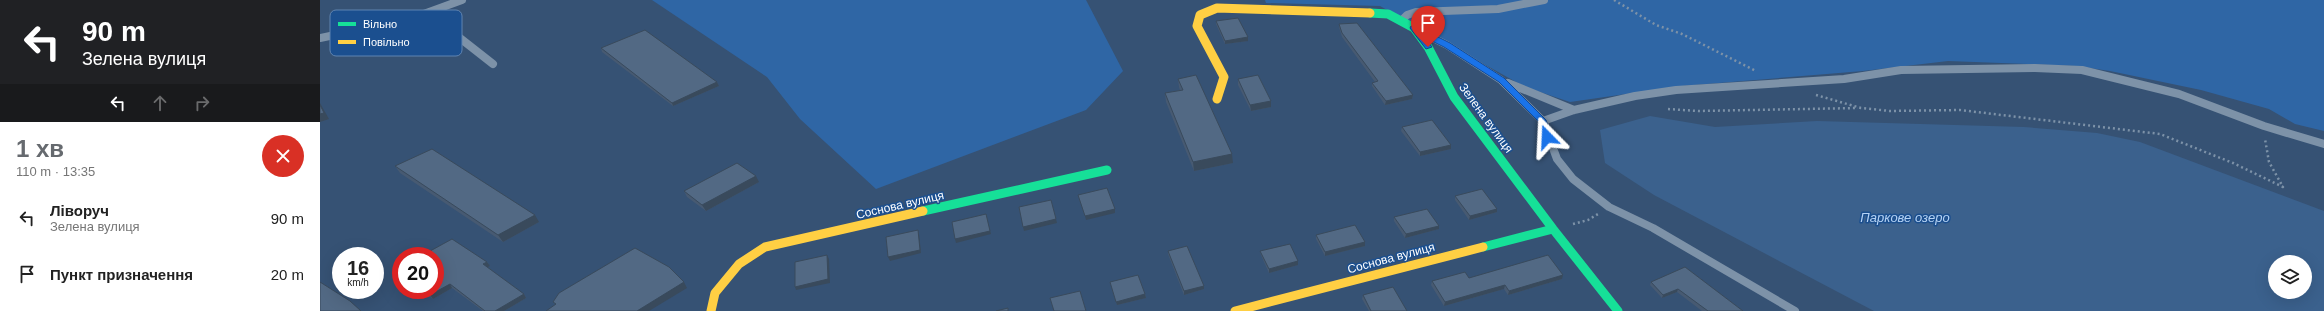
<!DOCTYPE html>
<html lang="uk">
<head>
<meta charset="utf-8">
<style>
	:root { --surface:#fff; --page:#f6f6f6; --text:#222; --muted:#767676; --accent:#666a6f }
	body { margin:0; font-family:Helvetica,sans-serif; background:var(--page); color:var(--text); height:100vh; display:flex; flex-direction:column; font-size:15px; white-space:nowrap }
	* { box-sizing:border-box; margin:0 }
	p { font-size:13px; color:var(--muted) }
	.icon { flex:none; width:22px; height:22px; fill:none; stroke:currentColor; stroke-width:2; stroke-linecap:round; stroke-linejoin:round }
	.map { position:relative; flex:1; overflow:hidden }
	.side { display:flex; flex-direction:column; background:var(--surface); width:320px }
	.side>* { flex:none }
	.banner { background:#202124; color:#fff; overflow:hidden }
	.controls { position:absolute; left:1948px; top:255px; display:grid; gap:8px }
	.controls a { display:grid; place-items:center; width:44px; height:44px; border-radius:50%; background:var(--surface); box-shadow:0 4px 16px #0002; font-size:20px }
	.speed { position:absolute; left:12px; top:247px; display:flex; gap:8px; font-size:20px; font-weight:700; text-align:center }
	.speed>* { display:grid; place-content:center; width:52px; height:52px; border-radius:50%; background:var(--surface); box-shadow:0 4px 16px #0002; line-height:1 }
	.speed small { font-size:10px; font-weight:400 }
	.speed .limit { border:6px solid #d22; background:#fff; color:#111 }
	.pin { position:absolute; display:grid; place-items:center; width:34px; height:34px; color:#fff; margin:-41px -17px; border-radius:50% 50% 50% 0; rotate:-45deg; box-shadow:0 0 4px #0007 }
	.pin .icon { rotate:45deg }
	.me { position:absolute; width:44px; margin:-22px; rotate:339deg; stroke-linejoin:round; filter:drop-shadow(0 0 3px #0008) }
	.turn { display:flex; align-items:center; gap:14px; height:84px; padding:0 16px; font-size:18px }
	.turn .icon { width:52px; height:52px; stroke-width:2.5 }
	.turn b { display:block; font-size:28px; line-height:34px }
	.lanes { display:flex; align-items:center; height:38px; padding:0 16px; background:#0003; justify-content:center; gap:20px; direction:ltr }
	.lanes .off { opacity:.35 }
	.round { display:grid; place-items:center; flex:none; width:42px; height:42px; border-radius:21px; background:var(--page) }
	.summary { display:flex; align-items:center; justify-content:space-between; height:68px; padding:0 16px }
	h1 { font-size:24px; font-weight:700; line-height:30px; color:var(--accent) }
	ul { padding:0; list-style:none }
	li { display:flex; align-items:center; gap:12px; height:56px; padding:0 16px }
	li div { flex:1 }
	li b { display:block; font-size:15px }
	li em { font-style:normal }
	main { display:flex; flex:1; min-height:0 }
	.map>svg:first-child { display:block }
</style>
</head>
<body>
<main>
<section class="side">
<div class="banner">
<div class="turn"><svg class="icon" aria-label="left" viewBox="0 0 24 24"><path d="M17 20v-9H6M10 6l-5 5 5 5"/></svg><div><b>90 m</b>Зелена вулиця</div></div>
<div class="lanes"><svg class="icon" aria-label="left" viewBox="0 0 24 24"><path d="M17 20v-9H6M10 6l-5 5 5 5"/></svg><svg class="icon off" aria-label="ahead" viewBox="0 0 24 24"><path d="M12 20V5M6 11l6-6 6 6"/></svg><svg class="icon off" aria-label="right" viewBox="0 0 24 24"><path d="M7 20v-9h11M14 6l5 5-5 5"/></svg></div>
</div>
<div class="summary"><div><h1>1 хв</h1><p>110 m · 13:35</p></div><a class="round" style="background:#d93025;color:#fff"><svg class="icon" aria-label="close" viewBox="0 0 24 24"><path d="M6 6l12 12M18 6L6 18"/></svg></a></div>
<ul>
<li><svg class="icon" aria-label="left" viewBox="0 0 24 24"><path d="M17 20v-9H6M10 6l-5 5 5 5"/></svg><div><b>Ліворуч</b><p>Зелена вулиця</p></div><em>90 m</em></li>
<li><svg class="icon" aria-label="arrive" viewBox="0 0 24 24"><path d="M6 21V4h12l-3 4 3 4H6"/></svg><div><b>Пункт призначення</b></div><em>20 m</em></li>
</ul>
</section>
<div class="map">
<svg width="2004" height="311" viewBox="0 0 2004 311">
	<rect width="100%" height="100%" fill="#365274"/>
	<path fill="#2f66a5" d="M 332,0 L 766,0 L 803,71 L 766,110 L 556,189 L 480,119 L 447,77 Z
		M 945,0 L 2004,0 L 2004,131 L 1975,124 L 1949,109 L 1881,90 L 1790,71 L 1756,66 L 1628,61 L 1543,71 L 1362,86 L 1250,102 L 1205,87 L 1060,6 L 946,3 Z"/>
	<path fill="#3b618d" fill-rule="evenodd" d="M 1330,116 L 1395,127 L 1497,121 L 1704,127 L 1777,133 L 1820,142 L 2004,211 L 2004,311 L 1554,311 L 1334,195 L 1285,163 L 1280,130 ZM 1955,262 L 1985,262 L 1985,292 L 1955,292 Z"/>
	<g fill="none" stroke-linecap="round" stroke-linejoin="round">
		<path stroke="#7d92a8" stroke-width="2.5" stroke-dasharray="2 3" stroke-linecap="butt" d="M 1294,0 L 1336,25 L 1362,34 L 1436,71
			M 1496,95 L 1541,108 L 1570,111 L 1640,110 L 1840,134 L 1913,163 L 1963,187 L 1949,162 L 1945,139
			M 1348,109 L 1378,111 L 1538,108
			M 1253,224 L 1268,220 L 1278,214"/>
		<path stroke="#7d92a8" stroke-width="8" d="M 108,13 L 173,64
			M 1081,21 L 1087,15 L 1096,12 L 1178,9 L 1224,0
			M 1099,31 L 1127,45 L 1181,80 L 1223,121
			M 0,38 L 90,19 L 142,0
			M 1188,83 L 1254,110
			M 1475,311 L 1333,228 L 1289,207 L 1253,179 L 1237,159 L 1223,121 L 1254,110 L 1315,96 L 1356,90 L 1524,79 L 1581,70 L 1715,68 L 1762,70 L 1859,94 L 1944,126 L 2004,144"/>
		<path stroke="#16e098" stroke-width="9" d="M 1050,13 L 1068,14 L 1094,28 L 1108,47 L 1134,97 L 1233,229 L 1298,311
			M 603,211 L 787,170
			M 1163,247 L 1233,229"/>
		<path stroke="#ffcf43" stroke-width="9" d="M 897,99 L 904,77 L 877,26 L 880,15 L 897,8 L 1050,13
			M 391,311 L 395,293 L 419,264 L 445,247 L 603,211
			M 915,311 L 1163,247"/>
	</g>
	<path fill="#475a72" d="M 896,21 L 928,37 L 928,41 L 905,44 L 896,24 Z
		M 1019,24 L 1093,95 L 1092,99 L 1065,105 L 1052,86 L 1052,83 L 1055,82 L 1022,37 L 1019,27 Z
		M 281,48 L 397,82 L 399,86 L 353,106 L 282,52 Z
		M 858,79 L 913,163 L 874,171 L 846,102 L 845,93 L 860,90 L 859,87 Z
		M 918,79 L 951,101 L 951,107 L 931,111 L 918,85 Z
		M 1082,127 L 1131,145 L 1131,149 L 1100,156 L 1081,131 Z
		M 75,166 L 219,222 L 183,242 L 80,173 Z
		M 439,182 L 386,211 L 367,197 L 364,191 Z
		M 1135,196 L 1177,212 L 1149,220 L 1135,200 Z
		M 1074,217 L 1119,229 L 1085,238 L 1074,221 Z
		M 996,235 L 1045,246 L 1005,256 L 996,239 Z
		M 848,251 L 884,289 L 864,295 L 848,254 Z
		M 940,251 L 978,265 L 949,273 L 941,255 Z
		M 167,262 L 170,266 L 167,267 L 204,294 L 206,298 L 184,311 L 163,311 L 132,288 L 113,299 L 100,290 L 115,290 Z
		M 81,267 L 81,277 L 77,274 L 75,270 Z
		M 1365,267 L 1423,311 L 1382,311 L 1357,292 L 1342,298 L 1330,285 L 1331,282 Z
		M 1149,278 L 1242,279 L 1188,295 L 1184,289 L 1124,306 L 1111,285 L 1112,281 Z
		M 790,282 L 825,294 L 826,298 L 797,305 Z
		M 1043,295 L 1087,311 L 1049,311 L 1042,299 Z"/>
	<path fill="#394a5c" d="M 928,37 L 928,41 L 905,44 L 905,41 Z
		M 397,82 L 399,86 L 353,106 L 352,103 Z
		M 1093,95 L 1092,99 L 1065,105 L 1066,101 Z
		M 951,101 L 951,107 L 931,111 L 930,105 Z
		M 0,103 L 9,119 L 0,122 Z
		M 1131,145 L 1131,149 L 1100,156 L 1100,152 Z
		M 912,154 L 913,163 L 874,171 L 873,162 Z
		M 436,176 L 439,182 L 386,211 L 382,205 Z
		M 795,209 L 795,213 L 766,220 L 765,216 Z
		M 1177,209 L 1177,212 L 1149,220 L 1150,216 Z
		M 666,214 L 671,234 L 636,243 L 635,239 Z
		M 215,215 L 219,222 L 183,242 L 178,235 Z
		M 736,219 L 737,223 L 704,231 L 703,227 Z
		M 1119,226 L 1119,229 L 1085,238 L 1086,234 Z
		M 598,230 L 599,234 L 601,253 L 570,261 L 568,257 Z
		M 1045,242 L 1045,246 L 1005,256 L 1005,252 Z
		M 507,255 L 509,259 L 510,283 L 476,290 L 475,287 Z
		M 978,261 L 978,265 L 949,273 L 949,269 Z
		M 167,262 L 170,266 L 166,268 L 163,264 Z
		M 1243,275 L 1242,279 L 1188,295 L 1189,291 Z
		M 364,282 L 367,288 L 329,311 L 317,311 Z
		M 130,284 L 132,288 L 113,299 L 110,295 Z
		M 1185,285 L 1184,289 L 1124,306 L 1125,302 Z
		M 884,286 L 884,289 L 864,295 L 864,291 Z
		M 1358,289 L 1357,292 L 1342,298 L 1343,295 Z
		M 204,294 L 206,298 L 184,311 L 175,311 Z
		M 825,294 L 826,298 L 797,305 L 796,302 Z"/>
	<path fill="#526984" stroke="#394a5c" d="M 918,18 L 928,37 L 905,41 L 896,21 Z
		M 1037,23 L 1093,95 L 1066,101 L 1052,83 L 1058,81 L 1022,33 L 1019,24 Z
		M 325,30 L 397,82 L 352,103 L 281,48 Z
		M 876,75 L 912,154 L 873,162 L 845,93 L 863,90 L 858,79 Z
		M 938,75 L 951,101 L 930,105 L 918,79 Z
		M 0,105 L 4,113 L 0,114 Z
		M 1112,120 L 1131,145 L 1100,152 L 1082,127 Z
		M 112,149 L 215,215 L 178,235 L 75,166 Z
		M 417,163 L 436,176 L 382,205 L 364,191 Z
		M 787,188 L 795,209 L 765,216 L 758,195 Z
		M 1162,189 L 1177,209 L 1150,216 L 1135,196 Z
		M 731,200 L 736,219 L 703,227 L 699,207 Z
		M 1107,209 L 1119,226 L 1086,234 L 1074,217 Z
		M 666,214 L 670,231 L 635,239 L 632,222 Z
		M 1035,225 L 1045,242 L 1005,252 L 996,235 Z
		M 598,230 L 600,250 L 568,257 L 566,237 Z
		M 132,239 L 167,262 L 163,264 L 204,294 L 175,311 L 165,311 L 130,284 L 110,295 L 103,290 L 115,290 L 115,256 L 101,256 Z
		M 970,244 L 978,261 L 949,269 L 940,251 Z
		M 867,246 L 884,286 L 864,291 L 848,251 Z
		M 315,248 L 349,267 L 364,282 L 317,311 L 226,311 L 236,304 L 233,302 L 239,293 Z
		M 507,255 L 508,279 L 475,287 L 475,262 Z
		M 1228,255 L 1243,275 L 1189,291 L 1185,285 L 1125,302 L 1112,281 L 1145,272 L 1149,278 Z
		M 81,267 L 81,275 L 75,270 Z
		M 1365,267 L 1423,311 L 1388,311 L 1358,289 L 1343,295 L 1331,282 Z
		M 818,275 L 825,294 L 796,302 L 790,282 Z
		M 0,282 L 30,301 L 41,311 L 0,311 Z
		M 1073,287 L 1087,311 L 1051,311 L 1043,295 Z
		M 760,291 L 766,311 L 734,311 L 730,298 Z
		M 688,308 L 688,311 L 676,311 Z"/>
	<path fill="#1a73e8" stroke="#114b97" d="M 1091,26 L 1096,26 L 1130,43 L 1184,78 L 1226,120 L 1232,137 L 1230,139 L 1224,139 L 1219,122 L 1179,82 L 1124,47 L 1104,37 L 1112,47 L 1106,49 L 1090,28 Z"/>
	<g text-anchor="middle" stroke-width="3" stroke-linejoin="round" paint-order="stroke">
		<g font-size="12" fill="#fff" stroke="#1b4f8f">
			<text transform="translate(1166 118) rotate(54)" y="4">Зелена вулиця</text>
			<text transform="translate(580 205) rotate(-13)" y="4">Соснова вулиця</text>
			<text transform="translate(1071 258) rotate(-15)" y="4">Соснова вулиця</text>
		</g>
		<g font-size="13" font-style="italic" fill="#b5d3f5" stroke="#1b4f8f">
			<text x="1585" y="222">Паркове озеро</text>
		</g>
	</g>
	<rect x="10" y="10" width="132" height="46" rx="6" fill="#1b4f8f" stroke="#5f84b1" stroke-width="1"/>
	<rect x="18" y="22" width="18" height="4" fill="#16e098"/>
	<rect x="18" y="40" width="18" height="4" fill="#ffcf43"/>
	<g font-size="11" fill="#fff">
		<text x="43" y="28">Вільно</text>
		<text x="43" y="46">Повільно</text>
	</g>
</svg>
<div class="controls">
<a><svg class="icon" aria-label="layers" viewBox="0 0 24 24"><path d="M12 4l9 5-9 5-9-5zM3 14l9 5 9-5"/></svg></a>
</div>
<div class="speed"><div>16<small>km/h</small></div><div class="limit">20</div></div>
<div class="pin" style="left:1108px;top:47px;background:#d93025"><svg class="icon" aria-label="arrive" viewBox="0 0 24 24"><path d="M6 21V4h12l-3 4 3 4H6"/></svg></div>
<svg class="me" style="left:1227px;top:137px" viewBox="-20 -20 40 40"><path d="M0-17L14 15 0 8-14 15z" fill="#1a73e8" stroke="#fff" stroke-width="4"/></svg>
</div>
</main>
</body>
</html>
